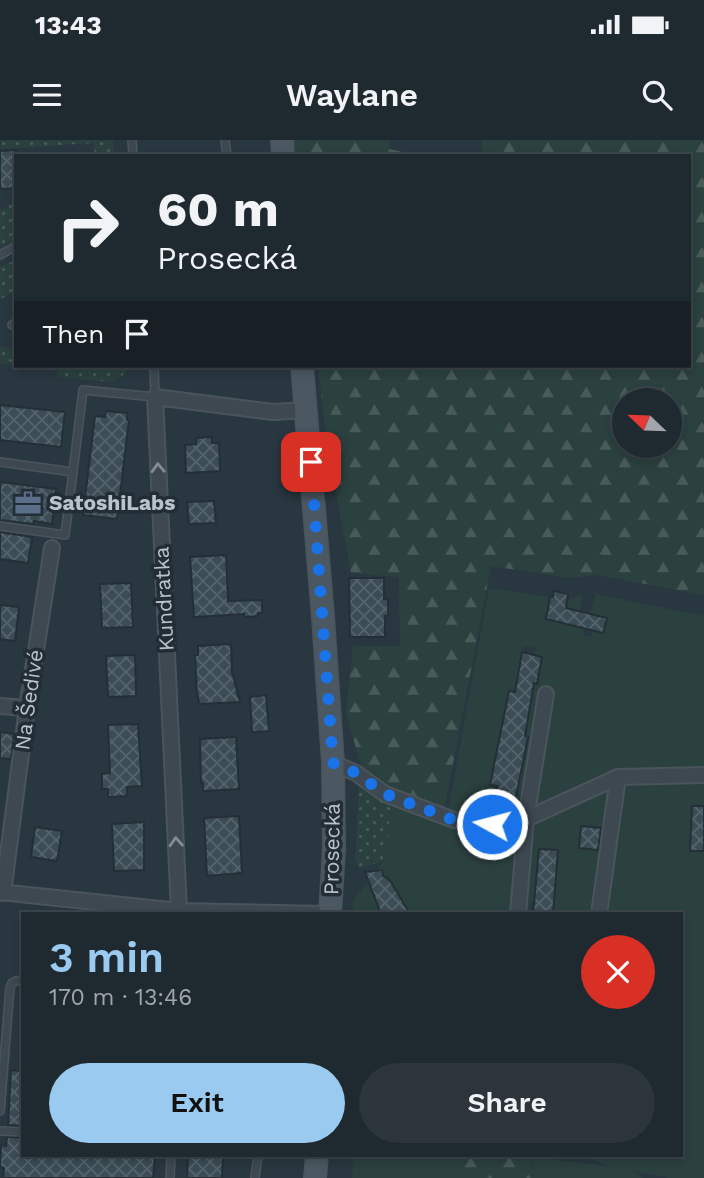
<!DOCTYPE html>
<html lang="en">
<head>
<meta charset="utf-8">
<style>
	:root { --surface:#1f2930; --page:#2c353c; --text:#f1f3f6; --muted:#a1a6ab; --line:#3c454c; --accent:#9acaef }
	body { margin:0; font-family:"Work Sans",sans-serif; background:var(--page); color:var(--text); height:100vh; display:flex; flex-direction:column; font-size:26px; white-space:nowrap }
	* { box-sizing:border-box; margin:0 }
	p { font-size:23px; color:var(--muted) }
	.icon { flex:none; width:38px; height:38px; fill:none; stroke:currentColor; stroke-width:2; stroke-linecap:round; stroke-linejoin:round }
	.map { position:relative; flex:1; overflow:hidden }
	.details { position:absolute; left:21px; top:772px; width:662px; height:245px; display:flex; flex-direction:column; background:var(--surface); border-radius:0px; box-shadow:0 4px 10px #0003,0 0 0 2px var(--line) }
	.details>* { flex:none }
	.hud { position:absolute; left:14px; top:14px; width:677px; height:214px; border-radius:0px; box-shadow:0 4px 10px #0003,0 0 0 2px var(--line); background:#1f2930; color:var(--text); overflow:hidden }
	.needle { width:46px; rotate:293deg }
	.fabs { position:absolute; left:612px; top:248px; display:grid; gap:14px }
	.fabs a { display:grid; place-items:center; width:70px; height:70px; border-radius:50%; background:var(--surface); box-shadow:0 4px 10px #0003,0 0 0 2px var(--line); font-size:35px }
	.pin { position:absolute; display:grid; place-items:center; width:60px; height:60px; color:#fff; margin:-30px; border-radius:14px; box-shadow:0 4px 10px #0006 }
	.me { position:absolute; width:77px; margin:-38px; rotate:277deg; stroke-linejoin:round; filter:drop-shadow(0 0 5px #0008) }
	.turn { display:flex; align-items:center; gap:24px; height:147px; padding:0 28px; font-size:32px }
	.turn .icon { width:91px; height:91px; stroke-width:2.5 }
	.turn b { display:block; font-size:49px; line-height:60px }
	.then { display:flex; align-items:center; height:66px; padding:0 28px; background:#0003; gap:14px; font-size:26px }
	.round { display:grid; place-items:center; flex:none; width:74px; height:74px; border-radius:37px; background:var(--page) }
	.head { display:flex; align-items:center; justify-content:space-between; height:119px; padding:0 28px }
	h1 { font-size:42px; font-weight:600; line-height:52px; color:var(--accent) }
	.primary-button { display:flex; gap:14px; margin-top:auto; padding:14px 28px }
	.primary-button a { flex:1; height:80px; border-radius:42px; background:var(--accent); color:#111; font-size:28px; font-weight:600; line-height:80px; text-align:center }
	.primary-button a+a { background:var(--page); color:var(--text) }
	.status { display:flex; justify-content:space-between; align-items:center; height:49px; padding:0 35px; background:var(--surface); direction:ltr }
	.status svg { height:19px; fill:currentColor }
	header { display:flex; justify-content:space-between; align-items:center; height:91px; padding:0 28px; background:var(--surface); font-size:32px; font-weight:600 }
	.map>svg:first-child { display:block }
</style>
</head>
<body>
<div class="status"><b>13:43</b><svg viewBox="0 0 49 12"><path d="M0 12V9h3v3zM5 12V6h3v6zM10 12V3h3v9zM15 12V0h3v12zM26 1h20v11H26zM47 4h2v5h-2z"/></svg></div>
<header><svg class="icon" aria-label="menu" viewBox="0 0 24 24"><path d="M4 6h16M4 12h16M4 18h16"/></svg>Waylane<svg class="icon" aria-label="search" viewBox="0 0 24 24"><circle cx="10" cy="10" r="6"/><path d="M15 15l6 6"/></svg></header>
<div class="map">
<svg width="704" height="1038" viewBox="0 0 704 1038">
	<defs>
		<pattern id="grass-dots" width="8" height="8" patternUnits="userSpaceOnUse" patternTransform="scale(1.75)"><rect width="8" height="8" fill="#2b413f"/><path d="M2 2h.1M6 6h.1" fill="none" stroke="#485b59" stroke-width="1.8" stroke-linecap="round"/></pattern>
		<pattern id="forest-firs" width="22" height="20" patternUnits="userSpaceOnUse" patternTransform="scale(1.75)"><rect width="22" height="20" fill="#2b413f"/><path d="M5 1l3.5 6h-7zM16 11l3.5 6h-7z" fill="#485b59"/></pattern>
		<pattern id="building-cross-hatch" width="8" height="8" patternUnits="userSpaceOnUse" patternTransform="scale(1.75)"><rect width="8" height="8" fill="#3b4c55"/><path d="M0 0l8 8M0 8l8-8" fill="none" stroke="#55646c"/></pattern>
	</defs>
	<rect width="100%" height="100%" fill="#293740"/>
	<path fill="url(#grass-dots)" d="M 0,0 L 113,0 L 114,13 L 109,16 L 95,16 L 94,3 L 1,9 Z
		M 8,64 L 16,64 L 16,100 L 0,107 L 0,69 L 7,69 Z
		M 16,120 L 16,150 L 0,160 L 0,127 Z
		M 0,206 L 16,211 L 16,226 L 130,226 C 126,234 119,239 110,242 L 57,237 L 57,231 L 0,224 Z
		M 359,642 L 392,662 L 385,720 L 359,729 L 355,720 Z"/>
	<path fill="url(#forest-firs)" fill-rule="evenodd" d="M 294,0 L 390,0 L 389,9 L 427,16 L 295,16 Z
		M 482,0 L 704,0 L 704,455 L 597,435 L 569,438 L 491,426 L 444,671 L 390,653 L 362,629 L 346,573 L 353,506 L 400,506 L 399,437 L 351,433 L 326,296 L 318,226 L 690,226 L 690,16 L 482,16 ZM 625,261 L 670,261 L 670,306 L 625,306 Z
		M 450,1015 L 530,1015 L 534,1038 L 456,1038 Z"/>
	<path fill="#2b413f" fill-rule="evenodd" d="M 489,448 L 550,457 L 546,479 L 563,482 L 567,460 L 583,454 L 579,471 L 569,469 L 566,484 L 584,488 L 583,495 L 591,497 L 593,491 L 603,493 L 607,478 L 590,474 L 596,454 L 704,476 L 704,1038 L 669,1038 L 633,1031 L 643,1038 L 534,1038 L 531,1016 L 612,1027 L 579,1015 L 681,1015 L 681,774 L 553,773 L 554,765 L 531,762 L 529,773 L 412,773 L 411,772 L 409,773 L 387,738 L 383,737 L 382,731 L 376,731 L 385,719 L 392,662 L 448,672 ZM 523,506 L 536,508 L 534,515 L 542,517 L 537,544 L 517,539 ZM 497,608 L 522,613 L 522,624 L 516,657 L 496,654 L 497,646 L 490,645 ZM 539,709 L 558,711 L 554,756 L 535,754 Z
		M 369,741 L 381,773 L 353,774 L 353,760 Z
		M 355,1015 L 450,1015 L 456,1038 L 352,1038 L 353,1017 Z"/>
	<path fill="url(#building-cross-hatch)" stroke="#242f37" stroke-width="2" d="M 16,10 L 16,48 L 0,49 L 0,11 Z
		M 0,265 L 65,272 L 61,307 L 0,300 Z
		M 106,271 L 127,273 L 127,280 L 129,280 L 117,379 L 83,375 L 95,276 L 105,277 Z
		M 212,297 L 212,303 L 219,303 L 220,331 L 186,333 L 185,305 L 196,304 L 196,298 Z
		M 0,342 L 56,349 L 52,384 L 34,381 L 33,384 L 0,380 Z
		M 214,361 L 216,383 L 189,384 L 187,362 Z
		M 0,392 L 32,397 L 28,423 L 0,419 Z
		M 226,415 L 228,461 L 262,460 L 262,473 L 258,473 L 258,476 L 244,477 L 244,474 L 194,477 L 190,417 Z
		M 349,438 L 384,438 L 384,459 L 388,459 L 388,476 L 385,476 L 385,497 L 350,497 Z
		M 131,443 L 133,487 L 102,488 L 100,444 Z
		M 554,451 L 568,454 L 566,468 L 607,478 L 603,493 L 546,479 L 550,457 L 553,457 Z
		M 0,465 L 19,467 L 15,501 L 0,499 Z
		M 231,504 L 232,532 L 240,562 L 199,564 L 198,556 L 197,556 L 195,515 L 198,515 L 198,506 Z
		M 522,512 L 542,517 L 537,544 L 534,543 L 525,596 L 528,597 L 516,657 L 496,654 L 497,646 L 490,645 L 509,551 L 515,552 Z
		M 135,515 L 136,556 L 108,557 L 106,516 Z
		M 266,555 L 269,591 L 252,592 L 250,557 Z
		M 138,584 L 142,646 L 127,647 L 127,656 L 108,657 L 108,649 L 102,649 L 102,634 L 110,633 L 108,585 Z
		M 0,592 L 14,594 L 11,619 L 0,618 Z
		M 236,597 L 239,649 L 203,651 L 203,643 L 201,643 L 200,599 Z
		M 692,666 L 704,666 L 704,711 L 690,711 Z
		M 239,676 L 242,733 L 207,736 L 204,678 Z
		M 144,682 L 144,730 L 114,731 L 112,684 Z
		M 581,686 L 601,688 L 598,710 L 579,708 Z
		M 35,687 L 62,691 L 57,721 L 31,717 Z
		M 539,709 L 558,710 L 553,774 L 533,774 Z
		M 382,730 L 383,736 L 387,738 L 391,742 L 410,774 L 381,774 L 365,732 Z
		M 11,930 L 23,931 L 23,986 L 8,985 Z
		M 7,997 L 23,998 L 23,1015 L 155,1016 L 153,1038 L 3,1038 L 4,1028 L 0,1027 L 1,1005 L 6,1006 Z
		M 188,1015 L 223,1015 L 222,1038 L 187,1038 Z"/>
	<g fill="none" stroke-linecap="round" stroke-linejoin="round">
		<g stroke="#4a545c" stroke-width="10">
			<path id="lane" d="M 132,0 L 133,16
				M 225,0 L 227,16
				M 0,115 L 16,106
				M 12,185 L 16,182
				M 0,322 L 73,332 L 83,250 L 155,257 L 154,226
				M 0,386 L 65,395 L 73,332
				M 0,971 L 10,848 L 12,843 L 16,841 L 23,840
				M 0,991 L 23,992
				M 170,1038 L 171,1015
				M 255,1038 L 258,1015"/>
		</g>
		<g stroke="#4a545c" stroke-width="18">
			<path id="street" d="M 0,566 L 27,568
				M 333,623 L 356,633 L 385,654 L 454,680 L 492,684 L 526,679 L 618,637 L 704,635
				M 0,752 L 179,771 L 325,774
				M 3,753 L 27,568 L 52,408
				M 179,771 L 155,257 L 273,272 L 306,270
				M 518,774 L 526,679 L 546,554
				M 599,774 L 618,637"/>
		</g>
		<g stroke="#4a545c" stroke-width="24">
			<path id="secondary" d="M 282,0 L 283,16
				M 302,226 L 323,477 L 333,623 L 334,708 L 330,774
				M 315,1038 L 317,1015"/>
		</g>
		<use href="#lane" stroke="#3d4850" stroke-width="7"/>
		<use href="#street" stroke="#3d4850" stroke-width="14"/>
		<use href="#secondary" stroke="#4b5862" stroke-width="21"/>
	</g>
	<defs><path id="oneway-chevron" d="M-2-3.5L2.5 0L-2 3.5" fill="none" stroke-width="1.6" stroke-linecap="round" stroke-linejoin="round" transform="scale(1.75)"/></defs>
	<g stroke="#828c93">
		<use href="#oneway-chevron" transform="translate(158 328) rotate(-92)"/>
		<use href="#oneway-chevron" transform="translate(176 702) rotate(-93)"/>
	</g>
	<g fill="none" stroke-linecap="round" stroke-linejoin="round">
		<path stroke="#1a73e8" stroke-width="12" stroke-dasharray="0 21.6" d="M 311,322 L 333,623 L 356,633 L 385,654 L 454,680 L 492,684"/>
	</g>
	<defs>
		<g id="office-bare" transform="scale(2.1)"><path d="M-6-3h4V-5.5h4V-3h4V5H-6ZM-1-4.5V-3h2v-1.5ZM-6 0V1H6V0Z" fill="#5c6f8a" stroke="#222d35" stroke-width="2.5" paint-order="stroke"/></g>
	</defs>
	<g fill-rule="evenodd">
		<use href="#office-bare" x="28" y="363"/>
	</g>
	<g text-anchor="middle" stroke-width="7" stroke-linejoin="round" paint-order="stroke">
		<g font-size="21" font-weight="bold" fill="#bac3ca" stroke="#222d35" text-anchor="start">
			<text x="49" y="370">SatoshiLabs</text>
		</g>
		<g font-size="21" fill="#bac3ca" stroke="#222d35">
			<text transform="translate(164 459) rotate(-93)" y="7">Kundratka</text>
			<text transform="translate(29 560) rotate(-82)" y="7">Na Šedivé</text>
			<text transform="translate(332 709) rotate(-89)" y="7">Prosecká</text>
		</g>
	</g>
</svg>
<div class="fabs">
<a><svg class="needle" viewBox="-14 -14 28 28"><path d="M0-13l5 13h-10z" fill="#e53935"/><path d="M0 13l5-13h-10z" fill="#a1a6ab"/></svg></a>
</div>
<div class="pin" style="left:311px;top:322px;background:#d93025"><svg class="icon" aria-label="arrive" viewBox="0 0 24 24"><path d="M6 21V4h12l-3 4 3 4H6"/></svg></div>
<svg class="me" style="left:492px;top:684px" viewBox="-20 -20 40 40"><circle r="17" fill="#1a73e8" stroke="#fff" stroke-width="3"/><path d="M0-11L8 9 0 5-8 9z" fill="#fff"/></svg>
<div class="hud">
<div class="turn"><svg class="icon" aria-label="right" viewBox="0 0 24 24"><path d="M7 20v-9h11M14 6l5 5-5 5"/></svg><div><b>60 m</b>Prosecká</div></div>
<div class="then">Then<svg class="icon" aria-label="arrive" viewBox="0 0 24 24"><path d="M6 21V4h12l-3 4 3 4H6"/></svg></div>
</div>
<section class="details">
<div class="head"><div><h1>3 min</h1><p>170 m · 13:46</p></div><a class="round" style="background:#d93025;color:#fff"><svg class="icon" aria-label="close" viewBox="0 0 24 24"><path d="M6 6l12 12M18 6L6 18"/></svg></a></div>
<div class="primary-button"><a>Exit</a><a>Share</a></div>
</section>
</div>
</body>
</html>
